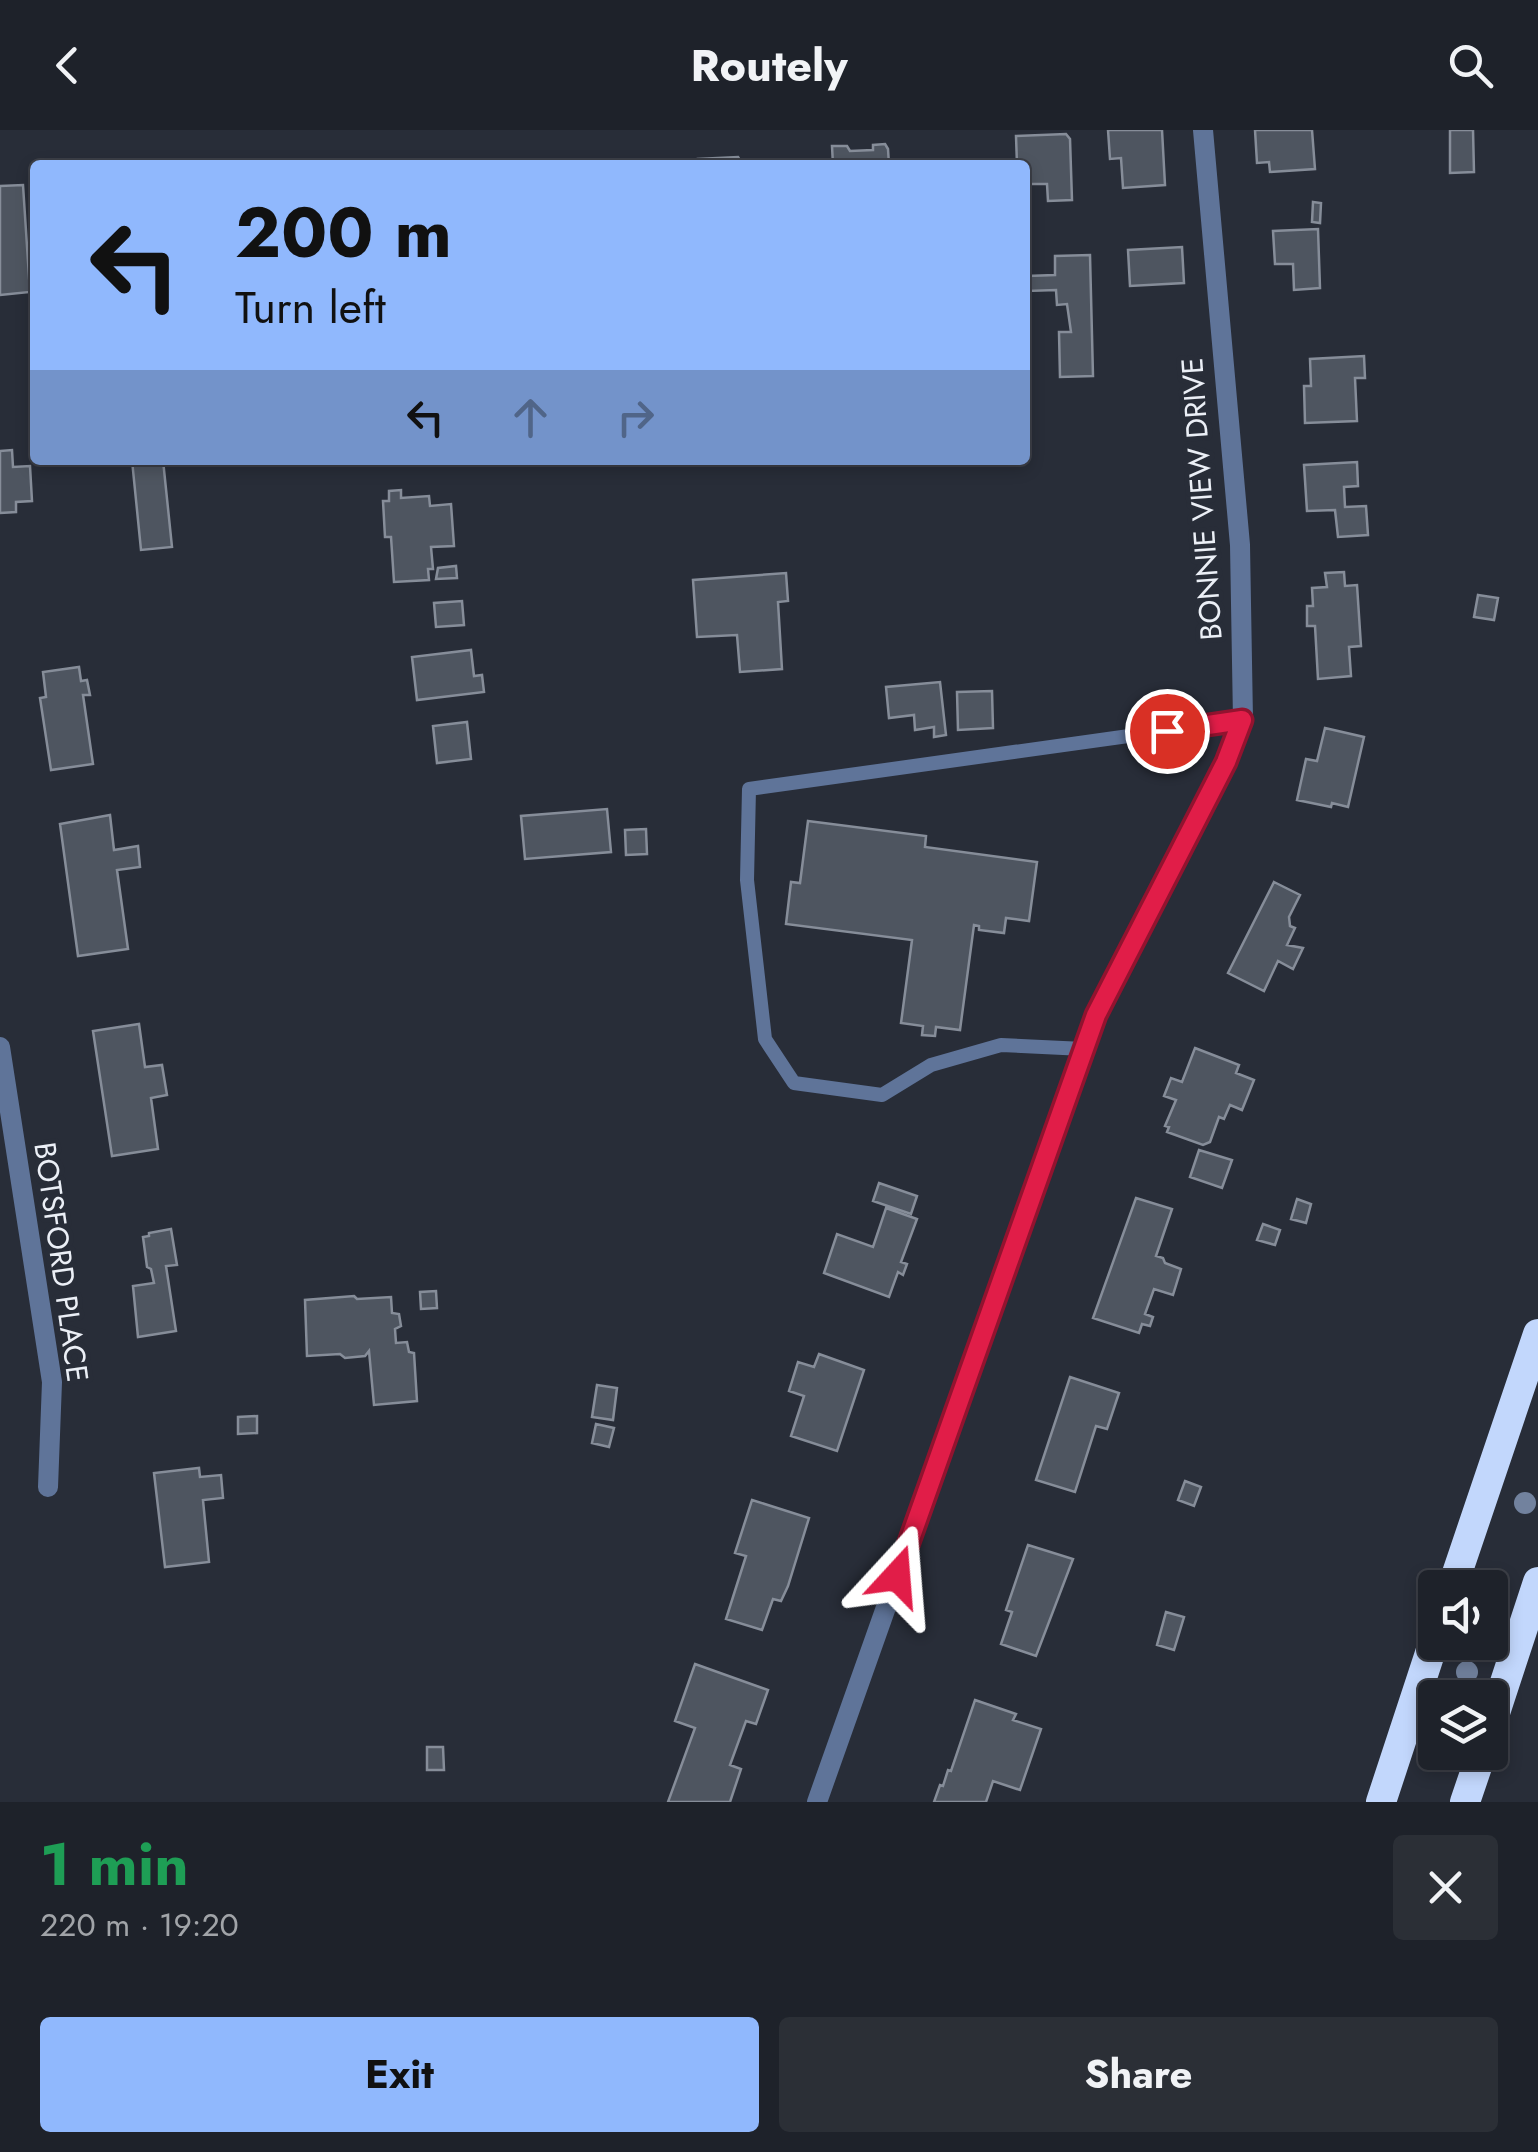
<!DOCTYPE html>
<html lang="en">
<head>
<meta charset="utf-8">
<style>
	:root { --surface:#1e222a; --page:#2b2f36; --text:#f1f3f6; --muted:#a1a4a8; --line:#3c3f47; --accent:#90b8fd }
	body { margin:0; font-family:Jost,sans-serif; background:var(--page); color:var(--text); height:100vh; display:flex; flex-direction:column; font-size:38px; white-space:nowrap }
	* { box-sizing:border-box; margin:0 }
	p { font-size:32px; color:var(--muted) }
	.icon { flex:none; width:55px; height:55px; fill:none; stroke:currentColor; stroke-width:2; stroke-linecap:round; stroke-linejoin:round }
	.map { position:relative; height:1672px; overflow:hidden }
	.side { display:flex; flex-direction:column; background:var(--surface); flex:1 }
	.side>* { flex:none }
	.hud { position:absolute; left:30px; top:30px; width:1000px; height:305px; border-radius:10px; box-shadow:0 5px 15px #0003,0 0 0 2px var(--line); background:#90b8fd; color:#111; overflow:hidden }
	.fabs { position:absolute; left:1418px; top:1440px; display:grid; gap:20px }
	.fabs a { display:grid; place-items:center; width:90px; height:90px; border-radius:10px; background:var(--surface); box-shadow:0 5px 15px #0003,0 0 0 2px var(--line); font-size:50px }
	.pin { position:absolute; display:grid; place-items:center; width:85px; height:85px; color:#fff; margin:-42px; border:5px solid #fff; border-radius:50%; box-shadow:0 2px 10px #0007 }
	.me { position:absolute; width:110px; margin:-55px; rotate:19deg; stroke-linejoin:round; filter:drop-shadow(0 0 8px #0008) }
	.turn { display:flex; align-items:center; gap:35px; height:210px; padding:0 40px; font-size:45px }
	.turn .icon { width:130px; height:130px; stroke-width:2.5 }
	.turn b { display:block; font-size:70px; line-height:85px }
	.lanes { display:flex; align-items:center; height:95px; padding:0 40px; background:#0003; justify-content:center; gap:50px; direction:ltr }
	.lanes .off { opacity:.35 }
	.round { display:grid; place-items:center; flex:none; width:105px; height:105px; border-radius:10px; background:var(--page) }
	.head { display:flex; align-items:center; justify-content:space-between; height:170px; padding:0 40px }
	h1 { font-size:60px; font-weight:700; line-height:75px; color:#1e9e55 }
	.cta { display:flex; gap:20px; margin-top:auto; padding:20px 40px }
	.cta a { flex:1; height:115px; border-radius:10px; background:var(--accent); color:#111; font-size:40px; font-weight:700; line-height:115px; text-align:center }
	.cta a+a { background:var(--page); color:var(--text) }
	header { display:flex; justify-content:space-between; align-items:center; height:130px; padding:0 40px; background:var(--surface); font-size:45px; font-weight:700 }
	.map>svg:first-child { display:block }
</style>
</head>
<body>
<header><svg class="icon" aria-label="back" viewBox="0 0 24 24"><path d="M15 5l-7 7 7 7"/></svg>Routely<svg class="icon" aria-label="search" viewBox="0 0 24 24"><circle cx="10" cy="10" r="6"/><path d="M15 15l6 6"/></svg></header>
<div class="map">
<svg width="1538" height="1672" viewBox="0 0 1538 1672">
	<rect width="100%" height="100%" fill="#282d38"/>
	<path fill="#4e5560" stroke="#868d99" stroke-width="2.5" d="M 1108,0 L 1162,0 L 1165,55 L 1123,58 L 1121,28 L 1110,29 Z
		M 1255,0 L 1312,0 L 1315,39 L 1270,42 L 1269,32 L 1257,33 Z
		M 1450,0 L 1473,0 L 1474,42 L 1450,43 Z
		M 1066,4 L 1070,9 L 1072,70 L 1048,71 L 1047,54 L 1030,54 L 1030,49 L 1025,49 L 1025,35 L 1017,35 L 1016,6 Z
		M 885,14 L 888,19 L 889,35 L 833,35 L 832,16 L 847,16 L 850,21 L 873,20 L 873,15 Z
		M 738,27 L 743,35 L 699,35 L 698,29 Z
		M 100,31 L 100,35 L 53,35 Z
		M 23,55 L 30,162 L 0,165 L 0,56 Z
		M 1313,72 L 1321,73 L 1320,93 L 1312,92 Z
		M 1318,99 L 1320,158 L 1294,160 L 1293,134 L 1275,134 L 1273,101 Z
		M 1182,117 L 1184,153 L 1130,156 L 1128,120 Z
		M 1090,125 L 1093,246 L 1060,247 L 1059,202 L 1071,202 L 1067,174 L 1057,175 L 1056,160 L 1027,161 L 1027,146 L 1055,145 L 1055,126 Z
		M 1364,226 L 1365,248 L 1355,248 L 1357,291 L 1305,293 L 1304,256 L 1311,256 L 1310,229 Z
		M 12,320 L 13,337 L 30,336 L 32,371 L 16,372 L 16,382 L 0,383 L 0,321 Z
		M 132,330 L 163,330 L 172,417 L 141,420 Z
		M 1357,332 L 1358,356 L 1344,357 L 1345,377 L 1366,376 L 1368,405 L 1338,407 L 1335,380 L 1307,381 L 1304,335 Z
		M 401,360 L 401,368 L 429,366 L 430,376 L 451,374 L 454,416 L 431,417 L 433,439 L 428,439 L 429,450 L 394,452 L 391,407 L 385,407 L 383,371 L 389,371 L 389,361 Z
		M 456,436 L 457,448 L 436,449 L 438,438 Z
		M 1344,442 L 1345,456 L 1357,455 L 1361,516 L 1349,517 L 1351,546 L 1318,549 L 1315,496 L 1307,496 L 1307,476 L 1313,476 L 1312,458 L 1327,457 L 1325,443 Z
		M 786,443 L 788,471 L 778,472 L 782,539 L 740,542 L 737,505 L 697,507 L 693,450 Z
		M 1478,465 L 1498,468 L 1494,490 L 1474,487 Z
		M 462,471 L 464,495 L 436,497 L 434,473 Z
		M 471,520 L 474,546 L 482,545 L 484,562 L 417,570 L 412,527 Z
		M 79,537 L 81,551 L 87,550 L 90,565 L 83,565 L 93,634 L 51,640 L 40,568 L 46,567 L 43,542 Z
		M 940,552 L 946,605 L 934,607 L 934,597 L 915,600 L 914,585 L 889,588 L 886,557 Z
		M 992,561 L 993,598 L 958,600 L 957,562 Z
		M 467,592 L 471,629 L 437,633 L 433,596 Z
		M 1325,598 L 1364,607 L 1348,677 L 1332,673 L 1331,677 L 1297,670 L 1306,629 L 1317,631 Z
		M 607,679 L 611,722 L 525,729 L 521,686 Z
		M 110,685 L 114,720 L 138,716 L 140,737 L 117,740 L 128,819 L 78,826 L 60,694 Z
		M 808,691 L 926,706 L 925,717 L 1037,732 L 1029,791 L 1006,788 L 1004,803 L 979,800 L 979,796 L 974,795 L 960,900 L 936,897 L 935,906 L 922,905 L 923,896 L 901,893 L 912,810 L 786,794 L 791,752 L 800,753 Z
		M 646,699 L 647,724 L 626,725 L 625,700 Z
		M 1274,752 L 1300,765 L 1289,787 L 1290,796 L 1295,798 L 1287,815 L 1303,818 L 1293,839 L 1278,831 L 1264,861 L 1228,843 Z
		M 139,894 L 145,937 L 162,935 L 167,965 L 151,968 L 158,1019 L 112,1026 L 93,901 Z
		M 1195,918 L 1239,935 L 1236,943 L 1254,950 L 1242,980 L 1230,975 L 1224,989 L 1219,987 L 1210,1012 L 1203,1015 L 1167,1002 L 1169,997 L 1165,996 L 1176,970 L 1164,966 L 1171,948 L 1182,952 Z
		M 1199,1020 L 1232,1030 L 1222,1058 L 1190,1047 Z
		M 879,1053 L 917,1066 L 911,1084 L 873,1071 Z
		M 1136,1068 L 1172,1079 L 1156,1126 L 1163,1128 L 1165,1133 L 1181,1139 L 1173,1165 L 1154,1159 L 1145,1184 L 1153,1187 L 1150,1196 L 1142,1194 L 1139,1203 L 1093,1188 Z
		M 1297,1069 L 1311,1074 L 1306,1093 L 1291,1089 Z
		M 886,1078 L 917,1089 L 901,1132 L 907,1134 L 903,1145 L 898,1142 L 889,1167 L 824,1143 L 837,1104 L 873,1117 Z
		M 1263,1094 L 1280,1100 L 1275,1115 L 1257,1110 Z
		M 171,1099 L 177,1135 L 166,1136 L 176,1201 L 138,1207 L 133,1156 L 154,1153 L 151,1139 L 147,1137 L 143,1107 L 149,1106 L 149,1103 Z
		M 436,1161 L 437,1178 L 421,1179 L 420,1162 Z
		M 354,1166 L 357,1169 L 391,1167 L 392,1183 L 399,1184 L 401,1196 L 395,1199 L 396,1213 L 407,1212 L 409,1222 L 414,1223 L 417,1271 L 374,1275 L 369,1221 L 365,1226 L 345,1228 L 340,1224 L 307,1226 L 305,1170 Z
		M 819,1224 L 864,1240 L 837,1321 L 791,1306 L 804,1266 L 789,1261 L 798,1232 L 814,1237 Z
		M 1070,1247 L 1119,1263 L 1107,1299 L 1096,1296 L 1075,1362 L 1036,1350 Z
		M 597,1255 L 617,1258 L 613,1290 L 592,1287 Z
		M 257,1286 L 257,1303 L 238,1304 L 238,1287 Z
		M 596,1294 L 614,1298 L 609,1317 L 592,1313 Z
		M 199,1338 L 200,1347 L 221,1345 L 223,1368 L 203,1370 L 209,1432 L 165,1437 L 154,1343 Z
		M 1185,1351 L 1201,1357 L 1194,1376 L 1178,1370 Z
		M 752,1370 L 809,1388 L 788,1456 L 781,1471 L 773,1469 L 762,1500 L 726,1489 L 746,1426 L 735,1423 Z
		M 1028,1415 L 1073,1429 L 1036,1526 L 1001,1514 L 1012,1482 L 1006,1480 Z
		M 1166,1482 L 1184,1487 L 1174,1520 L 1157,1515 Z
		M 695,1534 L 768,1560 L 756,1594 L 746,1591 L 730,1635 L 741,1639 L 730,1672 L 668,1672 L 695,1598 L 675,1591 Z
		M 975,1570 L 1016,1584 L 1013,1590 L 1041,1599 L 1020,1660 L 993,1651 L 986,1672 L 934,1672 L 940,1655 L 943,1656 L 948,1640 L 951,1641 Z
		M 427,1617 L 443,1617 L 444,1640 L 427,1640 Z"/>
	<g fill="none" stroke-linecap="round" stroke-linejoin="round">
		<path stroke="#5f7499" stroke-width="14" d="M 1084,919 L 1001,915 L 931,935 L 882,965 L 794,953 L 765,909 L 747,750 L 749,659 L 1243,590"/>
		<path stroke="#5f7499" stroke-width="20" d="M 0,917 L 52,1252 L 48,1357
			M 817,1672 L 1096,885 L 1226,632 L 1243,590 L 1240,415 L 1203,0"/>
		<path stroke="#c2d7fc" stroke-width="30" d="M 1452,1458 L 1538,1204
			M 1490,1598 L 1538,1452
			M 1381,1672 L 1435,1508
			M 1465,1672 L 1482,1622"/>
	</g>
	<g fill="#72829e">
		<circle cx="1525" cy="1373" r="11"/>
		<circle cx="1467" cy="1542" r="11"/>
	</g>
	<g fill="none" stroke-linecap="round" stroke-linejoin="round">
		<g stroke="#92132f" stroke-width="25">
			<path id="route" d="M 897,1446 L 1096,885 L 1226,632 L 1242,590 L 1167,601"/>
		</g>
		<use href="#route" stroke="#e11d48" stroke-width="18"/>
	</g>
	<g text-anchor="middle" stroke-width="10" stroke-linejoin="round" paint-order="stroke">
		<g font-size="30" fill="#ebeff6" stroke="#282d38">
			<text transform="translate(1202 369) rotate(-94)" y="10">BONNIE VIEW DRIVE</text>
			<text transform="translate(61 1132) rotate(82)" y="10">BOTSFORD PLACE</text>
		</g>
	</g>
</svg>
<div class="fabs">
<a><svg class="icon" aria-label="sound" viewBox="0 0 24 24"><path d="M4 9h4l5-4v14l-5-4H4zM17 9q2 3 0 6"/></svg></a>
<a><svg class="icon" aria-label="layers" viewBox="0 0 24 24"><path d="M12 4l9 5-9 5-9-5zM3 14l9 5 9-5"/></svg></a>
</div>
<div class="pin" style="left:1167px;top:601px;background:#d93025"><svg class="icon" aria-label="arrive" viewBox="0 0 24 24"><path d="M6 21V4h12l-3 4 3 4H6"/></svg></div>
<svg class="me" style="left:897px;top:1446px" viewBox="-20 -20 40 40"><path d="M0-17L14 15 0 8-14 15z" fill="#e11d48" stroke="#fff" stroke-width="4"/></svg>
<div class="hud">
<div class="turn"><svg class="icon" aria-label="left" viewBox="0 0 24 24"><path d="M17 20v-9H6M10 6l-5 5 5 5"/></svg><div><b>200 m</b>Turn left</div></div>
<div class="lanes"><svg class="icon" aria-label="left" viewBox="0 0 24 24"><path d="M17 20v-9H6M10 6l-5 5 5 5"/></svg><svg class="icon off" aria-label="ahead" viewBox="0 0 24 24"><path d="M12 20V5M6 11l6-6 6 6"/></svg><svg class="icon off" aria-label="right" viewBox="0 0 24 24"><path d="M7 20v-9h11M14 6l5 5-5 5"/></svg></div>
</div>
</div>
<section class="side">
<div class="head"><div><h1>1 min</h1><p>220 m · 19:20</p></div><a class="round"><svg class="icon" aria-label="close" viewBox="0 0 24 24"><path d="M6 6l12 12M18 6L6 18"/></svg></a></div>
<div class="cta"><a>Exit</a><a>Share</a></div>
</section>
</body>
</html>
